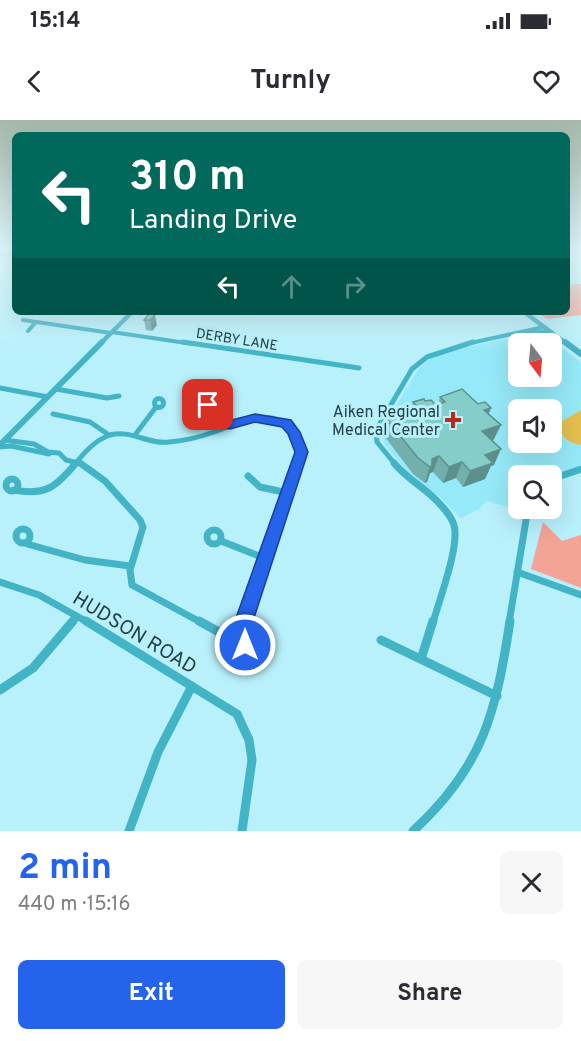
<!DOCTYPE html>
<html lang="en">
<head>
<meta charset="utf-8">
<style>
	:root { --surface:#fff; --page:#f7f7f7; --text:#2b2b33; --muted:#7c7c81; --accent:#2563eb }
	body { margin:0; font-family:Overpass,sans-serif; background:var(--page); color:var(--text); height:100vh; display:flex; flex-direction:column; font-size:22px; white-space:nowrap }
	* { box-sizing:border-box; margin:0 }
	p { font-size:20px; color:var(--muted) }
	.icon { flex:none; width:33px; height:33px; fill:none; stroke:currentColor; stroke-width:2; stroke-linecap:round; stroke-linejoin:round }
	.map { position:relative; height:711px; overflow:hidden }
	.sheet { display:flex; flex-direction:column; background:var(--surface); flex:1 }
	.sheet>* { flex:none }
	.guide { position:absolute; left:12px; top:12px; width:558px; height:183px; border-radius:9px; box-shadow:0 6px 24px #0002; background:#00695c; color:#fff; overflow:hidden }
	.needle { width:39px; rotate:164deg }
	.buttons { position:absolute; left:508px; top:213px; display:grid; gap:12px }
	.buttons a { display:grid; place-items:center; width:54px; height:54px; border-radius:9px; background:var(--surface); box-shadow:0 6px 24px #0002; font-size:30px }
	.pin { position:absolute; display:grid; place-items:center; width:51px; height:51px; color:#fff; margin:-26px; border-radius:12px; box-shadow:0 3px 9px #0006 }
	.me { position:absolute; width:66px; margin:-33px; rotate:0deg; stroke-linejoin:round; filter:drop-shadow(0 0 4px #0008) }
	.turn { display:flex; align-items:center; gap:21px; height:126px; padding:0 18px; font-size:27px }
	.turn .icon { width:78px; height:78px; stroke-width:2.5 }
	.turn b { display:block; font-size:42px; line-height:51px }
	.lanes { display:flex; align-items:center; height:57px; padding:0 18px; background:#0003; justify-content:center; gap:30px; direction:ltr }
	.lanes .off { opacity:.35 }
	.round { display:grid; place-items:center; flex:none; width:63px; height:63px; border-radius:9px; background:var(--page) }
	.summary { display:flex; align-items:center; justify-content:space-between; height:102px; padding:0 18px }
	h1 { font-size:36px; font-weight:700; line-height:45px; color:var(--accent) }
	.button { display:flex; gap:12px; margin-top:auto; padding:12px 18px }
	.button a { flex:1; height:69px; border-radius:9px; background:var(--accent); color:#fff; font-size:24px; font-weight:700; line-height:69px; text-align:center }
	.button a+a { background:var(--page); color:var(--text) }
	.status { display:flex; justify-content:space-between; align-items:center; height:42px; padding:0 30px; background:var(--surface); direction:ltr }
	.status svg { height:16px; fill:currentColor }
	header { display:flex; justify-content:space-between; align-items:center; height:78px; padding:0 18px; background:var(--surface); font-size:27px; font-weight:700 }
	.map>svg:first-child { display:block }
</style>
</head>
<body>
<div class="status"><b>15:14</b><svg viewBox="0 0 49 12"><path d="M0 12V9h3v3zM5 12V6h3v6zM10 12V3h3v9zM15 12V0h3v12zM26 1h20v11H26zM47 4h2v5h-2z"/></svg></div>
<header><svg class="icon" aria-label="back" viewBox="0 0 24 24"><path d="M15 5l-7 7 7 7"/></svg>Turnly<svg class="icon" aria-label="heart" viewBox="0 0 24 24"><path d="M12 20l-8-8c-3-5 5-10 8-4 3-6 11-1 8 4z"/></svg></header>
<div class="map">
<svg width="581" height="711" viewBox="0 0 581 711">
	<rect width="100%" height="100%" fill="#b8f0fb"/>
	<path fill="#96e9f8" fill-rule="evenodd" d="M 543,214 L 581,242 L 581,345 L 552,356 L 519,356 L 519,388 L 524,389 L 523,391 L 487,381 L 479,389 L 461,398 L 440,377 L 414,359 L 385,325 L 381,311 L 419,248 L 427,241 L 449,231 L 512,217 ZM 519,224 L 552,224 L 552,256 L 519,256 ZM 519,290 L 552,290 L 552,322 L 519,322 Z"/>
	<path fill="#f4a496" d="M 581,164 L 581,195 L 547,199 L 536,192 L 567,192 L 567,165 Z
		M 543,402 L 562,421 L 581,415 L 581,468 L 531,449 Z"/>
	<path fill="#e4bf4f" d="M 581,290 L 581,325 C 567,322 559,317 561,302 Z"/>
	<g fill="none" stroke-linecap="round" stroke-linejoin="round">
		<path stroke="#43b3c6" stroke-width="4" d="M 23,200 L 111,213
			M 28,211 L 36,202
			M 112,212 L 193,224
			M 522,215 L 549,211
			M 466,224 L 544,207"/>
		<path stroke="#43b3c6" stroke-width="5" d="M 183,222 L 359,248
			M 0,268 L 48,277
			M 56,269 L 107,278 L 119,276
			M154.5 283a4.5 4.5 0 1 1 9 0a4.5 4.5 0 1 1-9 0Z
			M 211,285 L 215,287 L 217,292 L 204,291 L 204,288 Z
			M 217,292 L 229,305
			M 53,294 L 90,302 L 109,315
			M 135,315 L 156,287
			M 5,320 L 34,324 L 48,332 L 59,333 L 66,340 L 82,344
			M 0,327 L 11,326 L 49,334
			M 75,344 C 84,333 95,320 110,315 C 130,309 149,325 169,322 C 184,321 200,317 214,312 C 240,303 273,283 294,314 C 301,324 302,333 298,344
			M 395,344 L 377,322 L 376,310 L 412,249 L 427,237 L 473,222"/>
		<path stroke="#43b3c6" stroke-width="7" d="M 80,343 L 105,361 L 140,400 L 143,407 L 130,450 L 132,465 L 202,503
			M 394,343 C 406,358 422,366 435,379 C 442,386 451,395 454,405 C 460,426 439,480 433,503
			M 248,356 L 260,367 L 288,373
			M6 365a6 6 0 1 1 12 0a6 6 0 1 1-12 0Z
			M 552,359 L 581,349
			M 14,370 C 46,376 56,367 76,343
			M16 416a7 7 0 1 1 14 0a7 7 0 1 1-14 0Z
			M207 417a7 7 0 1 1 14 0a7 7 0 1 1-14 0Z
			M 221,421 L 264,438
			M 27,424 L 85,440 L 130,446
			M 517,452 L 581,475
			M 0,462 L 39,475 L 89,503
			M 72,503 L 77,497
			M 243,503 L 298,343
			M 509,503 L 528,388"/>
		<path stroke="#43b3c6" stroke-width="9" d="M 86,501 L 237,594 L 249,620 L 252,640 L 242,711
			M 199,501 L 228,517
			M227 521a9 9 0 1 1 18 0a9 9 0 1 1-18 0Z
			M 240,512 L 244,501
			M 381,520 L 497,576
			M 421,539 L 433,501
			M 0,570 L 33,548 L 73,501
			M 129,711 L 158,632 L 192,566
			M 413,711 C 483,647 496,593 510,501"/>
		<path stroke="#43b3c6" stroke-width="4.5" d="M 524,192 L 567,224
			M 100,224 L 132,192"/>
		<path stroke="#43b3c6" stroke-width="6" d="M 565,222 L 581,234
			M 0,325 L 102,222"/>
		<path fill="#277784" fill-rule="evenodd" d="M 15,132 L 15,135 L 0,137 L 0,133 Z"/>
	</g>
	<path fill="#72b0ad" d="M 149,194 L 157,205 L 152,211 L 146,210 L 144,200 Z
		M 440,277 L 478,284 L 491,288 L 488,294 L 493,321 L 494,345 L 491,346 L 485,359 L 463,367 L 456,358 L 443,363 L 433,352 L 430,353 L 427,362 L 425,363 L 413,354 L 382,313 L 385,297 L 398,297 L 411,293 L 413,282 L 425,281 L 436,285 L 438,284 Z"/>
	<path fill="#5d908d" d="M 155,195 L 157,205 L 152,211 L 150,200 Z
		M 491,288 L 484,304 L 484,290 Z
		M 501,305 L 493,321 L 482,311 Z
		M 501,329 L 494,345 L 491,346 L 485,359 L 463,367 L 470,351 L 485,335 Z
		M 439,336 L 433,352 L 430,353 L 427,362 L 425,363 L 432,339 Z
		M 462,342 L 456,358 L 443,363 L 449,347 Z"/>
	<path fill="#85cdc9" stroke="#5d908d" stroke-width="1.5" d="M 149,194 L 155,195 L 150,200 L 144,200 Z
		M 462,269 L 478,284 L 485,282 L 491,288 L 484,290 L 501,305 L 482,311 L 501,329 L 485,335 L 493,343 L 470,351 L 462,342 L 449,347 L 439,336 L 432,339 L 432,346 L 430,347 L 418,338 L 385,297 L 393,294 L 398,297 L 421,291 L 413,282 L 424,279 L 425,281 L 431,280 L 436,285 L 445,282 L 440,277 Z"/>
	<linearGradient id="sky" x2="0" y2="1"><stop stop-color="#a6b8ab"/><stop offset="0.57" stop-color="#dff8fd"/><stop offset="1" stop-color="#dff8fd" stop-opacity="0"/></linearGradient>
	<rect width="581" height="231" fill="url(#sky)"/>
	<path fill="#2563eb" stroke="#184099" stroke-width="1.5" d="M 208,282 L 219,284 L 232,300 L 255,294 L 291,300 L 300,312 L 308,332 L 250,510 C 255,517 254,524 251,532 L 245,534 L 238,532 L 231,512 L 295,332 L 288,314 L 282,307 L 255,302 L 230,309 L 225,308 L 211,290 L 203,285 Z"/>
	<path fill="#b82b1a" stroke="#b8f0fb" stroke-width="2" d="M450 291h6v6h6v6h-6v6h-6v-6h-6v-6h6z"/>
	<g text-anchor="middle" stroke-width="6" stroke-linejoin="round" paint-order="stroke">
		<g font-size="14" fill="#224045" stroke="#b8f0fb">
			<text transform="translate(237 219) rotate(9)" y="5">DERBY LANE</text>
		</g>
		<g font-size="16" fill="#224045" stroke="#b8f0fb" text-anchor="end">
			<text x="440" y="297">Aiken Regional<tspan x="440" dy="18">Medical Center</tspan></text>
		</g>
		<g font-size="20" fill="#224045" stroke="#b8f0fb">
			<text transform="translate(135 512) rotate(31)" y="7">HUDSON ROAD</text>
		</g>
	</g>
</svg>
<div class="buttons">
<a><svg class="needle" viewBox="-14 -14 28 28"><path d="M0-13l5 13h-10z" fill="#e53935"/><path d="M0 13l5-13h-10z" fill="#7c7c81"/></svg></a>
<a><svg class="icon" aria-label="sound" viewBox="0 0 24 24"><path d="M4 9h4l5-4v14l-5-4H4zM17 9q2 3 0 6"/></svg></a>
<a><svg class="icon" aria-label="search" viewBox="0 0 24 24"><circle cx="10" cy="10" r="6"/><path d="M15 15l6 6"/></svg></a>
</div>
<div class="pin" style="left:208px;top:285px;background:#d93025"><svg class="icon" aria-label="arrive" viewBox="0 0 24 24"><path d="M6 21V4h12l-3 4 3 4H6"/></svg></div>
<svg class="me" style="left:245px;top:525px" viewBox="-20 -20 40 40"><circle r="17" fill="#2563eb" stroke="#fff" stroke-width="3"/><path d="M0-11L8 9 0 5-8 9z" fill="#fff"/></svg>
<div class="guide">
<div class="turn"><svg class="icon" aria-label="left" viewBox="0 0 24 24"><path d="M17 20v-9H6M10 6l-5 5 5 5"/></svg><div><b>310 m</b>Landing Drive</div></div>
<div class="lanes"><svg class="icon" aria-label="left" viewBox="0 0 24 24"><path d="M17 20v-9H6M10 6l-5 5 5 5"/></svg><svg class="icon off" aria-label="ahead" viewBox="0 0 24 24"><path d="M12 20V5M6 11l6-6 6 6"/></svg><svg class="icon off" aria-label="right" viewBox="0 0 24 24"><path d="M7 20v-9h11M14 6l5 5-5 5"/></svg></div>
</div>
</div>
<section class="sheet">
<div class="summary"><div><h1>2 min</h1><p>440 m · 15:16</p></div><a class="round"><svg class="icon" aria-label="close" viewBox="0 0 24 24"><path d="M6 6l12 12M18 6L6 18"/></svg></a></div>
<div class="button"><a>Exit</a><a>Share</a></div>
</section>
</body>
</html>
